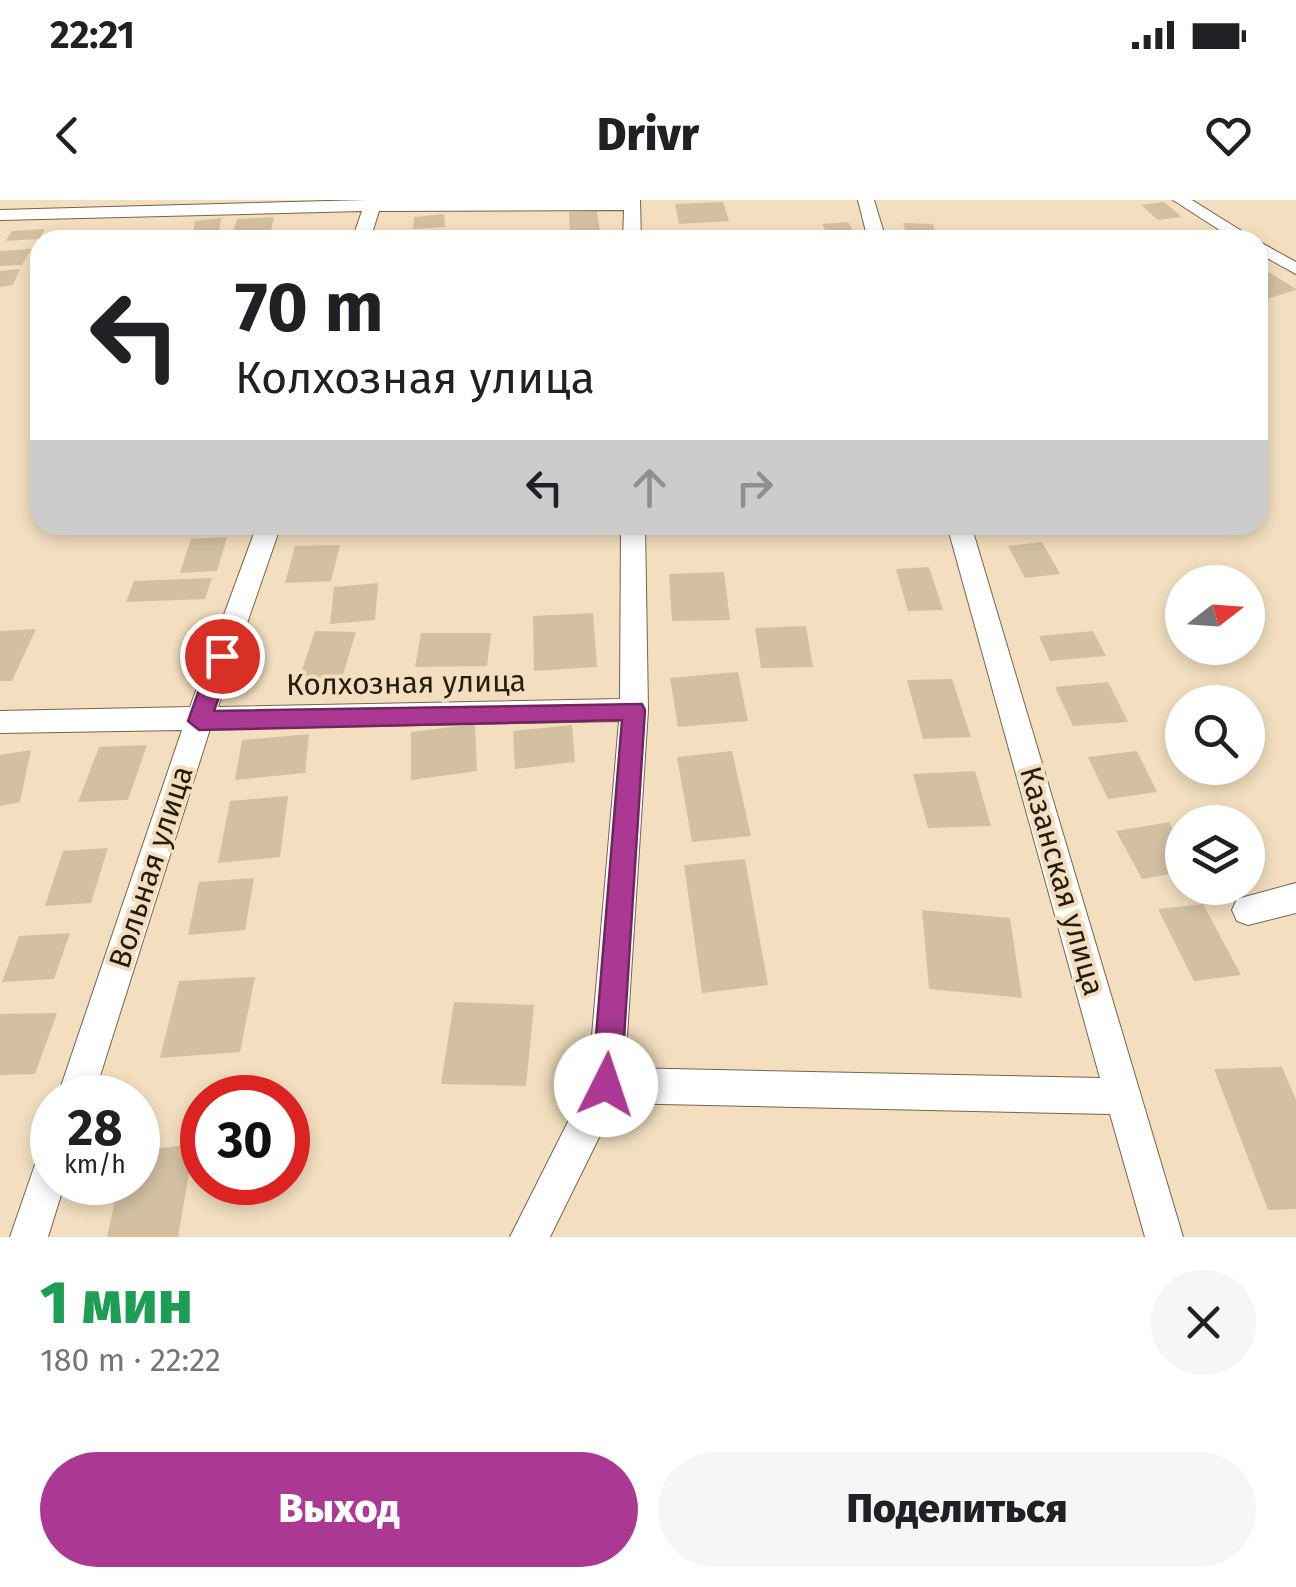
<!DOCTYPE html>
<html lang="ru">
<head>
<meta charset="utf-8">
<style>
	:root { --surface:#fff; --page:#f6f6f6; --text:#202124; --muted:#757577; --accent:#ab3994 }
	body { margin:0; font-family:"Fira Sans",sans-serif; background:var(--page); color:var(--text); height:100vh; display:flex; flex-direction:column; font-size:38px; white-space:nowrap }
	* { box-sizing:border-box; margin:0 }
	p { font-size:32px; color:var(--muted) }
	.icon { flex:none; width:55px; height:55px; fill:none; stroke:currentColor; stroke-width:2; stroke-linecap:round; stroke-linejoin:round }
	.map { position:relative; height:1037px; overflow:hidden }
	.details { display:flex; flex-direction:column; background:var(--surface); flex:1 }
	.details>* { flex:none }
	.top-card { position:absolute; left:30px; top:30px; width:1238px; height:305px; border-radius:30px; box-shadow:0 5px 15px #0003; background:#fff; color:var(--text); overflow:hidden }
	.needle { width:65px; rotate:73deg }
	.controls { position:absolute; left:1165px; top:365px; display:grid; gap:20px }
	.controls a { display:grid; place-items:center; width:100px; height:100px; border-radius:50%; background:var(--surface); box-shadow:0 5px 15px #0003; font-size:50px }
	.speed { position:absolute; left:30px; top:875px; display:flex; gap:20px; font-size:50px; font-weight:700; text-align:center }
	.speed>* { display:grid; place-content:center; width:130px; height:130px; border-radius:50%; background:var(--surface); box-shadow:0 5px 15px #0003; line-height:1 }
	.speed small { font-size:25px; font-weight:400 }
	.speed .limit { border:15px solid #d22; background:#fff; color:#111 }
	.pin { position:absolute; display:grid; place-items:center; width:85px; height:85px; color:#fff; margin:-42px; border:5px solid #fff; border-radius:50%; box-shadow:0 2px 10px #0007 }
	.me { position:absolute; width:110px; margin:-55px; rotate:4deg; stroke-linejoin:round; filter:drop-shadow(0 0 8px #0008) }
	.turn { display:flex; align-items:center; gap:35px; height:210px; padding:0 40px; font-size:45px }
	.turn .icon { width:130px; height:130px; stroke-width:2.5 }
	.turn b { display:block; font-size:70px; line-height:85px }
	.lanes { display:flex; align-items:center; height:95px; padding:0 40px; background:#0003; justify-content:center; gap:50px; direction:ltr }
	.lanes .off { opacity:.35 }
	.round { display:grid; place-items:center; flex:none; width:105px; height:105px; border-radius:52px; background:var(--page) }
	.summary { display:flex; align-items:center; justify-content:space-between; height:170px; padding:0 40px }
	h1 { font-size:60px; font-weight:800; line-height:75px; color:#1e9e55 }
	.button { display:flex; gap:20px; margin-top:auto; padding:20px 40px }
	.button a { flex:1; height:115px; border-radius:60px; background:var(--accent); color:#fff; font-size:40px; font-weight:800; line-height:115px; text-align:center }
	.button a+a { background:var(--page); color:var(--text) }
	.status { display:flex; justify-content:space-between; align-items:center; height:70px; padding:0 50px; background:var(--surface); direction:ltr }
	.status svg { height:28px; fill:currentColor }
	header { display:flex; justify-content:space-between; align-items:center; height:130px; padding:0 40px; background:var(--surface); font-size:45px; font-weight:800 }
	.map>svg:first-child { display:block }
</style>
</head>
<body>
<div class="status"><b>22:21</b><svg viewBox="0 0 49 12"><path d="M0 12V9h3v3zM5 12V6h3v6zM10 12V3h3v9zM15 12V0h3v12zM26 1h20v11H26zM47 4h2v5h-2z"/></svg></div>
<header><svg class="icon" aria-label="back" viewBox="0 0 24 24"><path d="M15 5l-7 7 7 7"/></svg>Drivr<svg class="icon" aria-label="heart" viewBox="0 0 24 24"><path d="M12 20l-8-8c-3-5 5-10 8-4 3-6 11-1 8 4z"/></svg></header>
<div class="map">
<svg width="1296" height="1037" viewBox="0 0 1296 1037">
	<rect width="100%" height="100%" fill="#f3dfbf"/>
	<path fill="#d3c0a1" d="M 723,2 L 729,21 L 679,24 L 675,4 Z
		M 1164,2 L 1182,17 L 1158,20 L 1141,5 Z
		M 597,11 L 600,31 L 570,32 L 569,12 Z
		M 444,14 L 445,27 L 413,29 L 414,17 Z
		M 274,17 L 271,31 L 233,32 L 237,19 Z
		M 221,18 L 219,33 L 193,36 L 195,21 Z
		M 848,22 L 858,40 L 831,40 L 822,24 Z
		M 903,23 L 933,24 L 937,40 L 908,40 Z
		M 45,29 L 39,39 L 6,41 L 12,31 Z
		M 31,49 L 22,65 L 0,66 L 0,51 Z
		M 20,69 L 13,85 L 0,87 L 0,71 Z
		M 1264,69 L 1296,89 L 1296,90 L 1267,99 L 1258,93 L 1258,71 Z
		M 652,325 L 712,325 L 712,329 L 652,332 Z
		M 227,337 L 217,371 L 180,373 L 191,339 Z
		M 1042,342 L 1060,374 L 1025,378 L 1008,346 Z
		M 340,345 L 331,381 L 285,383 L 295,346 Z
		M 929,367 L 943,410 L 908,411 L 896,369 Z
		M 724,372 L 730,420 L 672,421 L 669,374 Z
		M 212,378 L 205,399 L 126,402 L 134,381 Z
		M 378,383 L 375,420 L 330,424 L 334,387 Z
		M 593,413 L 597,467 L 534,471 L 533,416 Z
		M 806,426 L 813,467 L 761,468 L 755,428 Z
		M 36,429 L 12,481 L 0,481 L 0,431 Z
		M 315,431 L 356,432 L 342,478 L 300,476 Z
		M 1093,431 L 1106,456 L 1050,461 L 1039,436 Z
		M 421,433 L 491,433 L 487,466 L 415,467 Z
		M 738,472 L 748,521 L 678,527 L 670,478 Z
		M 952,479 L 971,537 L 923,539 L 907,480 Z
		M 1108,482 L 1128,522 L 1073,526 L 1055,487 Z
		M 475,524 L 477,571 L 411,580 L 411,532 Z
		M 572,525 L 575,562 L 515,569 L 513,531 Z
		M 309,534 L 305,573 L 235,580 L 242,540 Z
		M 147,545 L 128,600 L 78,602 L 99,547 Z
		M 31,550 L 20,602 L 0,606 L 0,555 Z
		M 732,551 L 751,636 L 692,642 L 677,557 Z
		M 1137,551 L 1157,592 L 1108,599 L 1088,557 Z
		M 975,571 L 991,626 L 928,628 L 913,574 Z
		M 288,596 L 280,657 L 218,663 L 230,601 Z
		M 1169,622 L 1182,646 L 1182,672 L 1142,679 L 1116,631 Z
		M 108,648 L 91,703 L 45,706 L 63,651 Z
		M 745,659 L 768,785 L 702,793 L 684,665 Z
		M 254,678 L 245,730 L 188,735 L 199,682 Z
		M 1203,704 L 1241,775 L 1194,781 L 1158,709 Z
		M 922,710 L 1010,718 L 1022,798 L 929,789 Z
		M 70,733 L 54,779 L 2,782 L 19,736 Z
		M 255,777 L 240,852 L 160,858 L 179,781 Z
		M 454,802 L 534,805 L 526,886 L 441,884 Z
		M 57,813 L 35,874 L 0,875 L 0,814 Z
		M 1282,867 L 1296,900 L 1296,1009 L 1268,1010 L 1214,869 Z
		M 194,944 L 178,1037 L 107,1037 L 119,982 L 138,982 L 138,951 Z"/>
	<g fill="none" stroke-linecap="round" stroke-linejoin="round">
		<g stroke="#766549" stroke-width="2">
			<path id="minor" d="M 366,0 L 640,0 L 641,40 L 623,40 L 624,10 L 379,11 L 370,40 L 352,40 L 362,11 L 0,20 L 0,10 Z
				M 858,0 L 874,0 L 886,40 L 868,40 Z
				M 1173,0 L 1192,0 L 1256,40 L 1235,40 Z
				M 1258,41 L 1296,62 L 1296,74 L 1258,53 Z
				M 257,325 L 281,325 L 218,507 L 620,499 L 621,325 L 645,325 L 648,510 L 625,868 L 1100,878 L 947,325 L 971,325 L 1183,1037 L 1145,1037 L 1110,914 L 616,903 L 550,1037 L 510,1037 L 588,882 L 619,521 L 210,529 L 93,898 L 57,898 L 182,530 L 0,533 L 0,511 L 190,507 Z
				M 1296,683 L 1296,713 L 1248,725 L 1237,721 L 1232,710 L 1237,699 Z
				M 52,947 L 52,982 L 65,982 L 48,1037 L 10,1037 L 39,953 Z"/>
		</g>
		<use href="#minor" fill="#fff" fill-rule="evenodd"/>
	</g>
	<path fill="#ab3994" stroke="#6f2560" stroke-width="2.5" d="M 222,447 L 233,456 L 214,511 L 642,504 L 645,510 L 621,885 L 617,895 L 606,899 L 596,895 L 592,885 L 622,520 L 199,530 L 188,521 L 211,456 Z"/>
	<g text-anchor="middle" stroke-width="8" stroke-linejoin="round" paint-order="stroke">
		<g font-size="30" fill="#241d11" stroke="#f3dfbf">
			<text transform="translate(406 483) rotate(-1)" y="10">Колхозная улица</text>
			<text transform="translate(151 667) rotate(-72)" y="10">Вольная улица</text>
			<text transform="translate(1062 681) rotate(74)" y="10">Казанская улица</text>
		</g>
	</g>
</svg>
<div class="controls">
<a><svg class="needle" viewBox="-14 -14 28 28"><path d="M0-13l5 13h-10z" fill="#e53935"/><path d="M0 13l5-13h-10z" fill="#757577"/></svg></a>
<a><svg class="icon" aria-label="search" viewBox="0 0 24 24"><circle cx="10" cy="10" r="6"/><path d="M15 15l6 6"/></svg></a>
<a><svg class="icon" aria-label="layers" viewBox="0 0 24 24"><path d="M12 4l9 5-9 5-9-5zM3 14l9 5 9-5"/></svg></a>
</div>
<div class="speed"><div>28<small>km/h</small></div><div class="limit">30</div></div>
<div class="pin" style="left:222px;top:456px;background:#d93025"><svg class="icon" aria-label="arrive" viewBox="0 0 24 24"><path d="M6 21V4h12l-3 4 3 4H6"/></svg></div>
<svg class="me" style="left:606px;top:885px" viewBox="-20 -20 40 40"><circle r="19" fill="#fff"/><path d="M0-13L10 11 0 6-10 11z" fill="#ab3994"/></svg>
<div class="top-card">
<div class="turn"><svg class="icon" aria-label="left" viewBox="0 0 24 24"><path d="M17 20v-9H6M10 6l-5 5 5 5"/></svg><div><b>70 m</b>Колхозная улица</div></div>
<div class="lanes"><svg class="icon" aria-label="left" viewBox="0 0 24 24"><path d="M17 20v-9H6M10 6l-5 5 5 5"/></svg><svg class="icon off" aria-label="ahead" viewBox="0 0 24 24"><path d="M12 20V5M6 11l6-6 6 6"/></svg><svg class="icon off" aria-label="right" viewBox="0 0 24 24"><path d="M7 20v-9h11M14 6l5 5-5 5"/></svg></div>
</div>
</div>
<section class="details">
<div class="summary"><div><h1>1 мин</h1><p>180 m · 22:22</p></div><a class="round"><svg class="icon" aria-label="close" viewBox="0 0 24 24"><path d="M6 6l12 12M18 6L6 18"/></svg></a></div>
<div class="button"><a>Выход</a><a>Поделиться</a></div>
</section>
</body>
</html>
